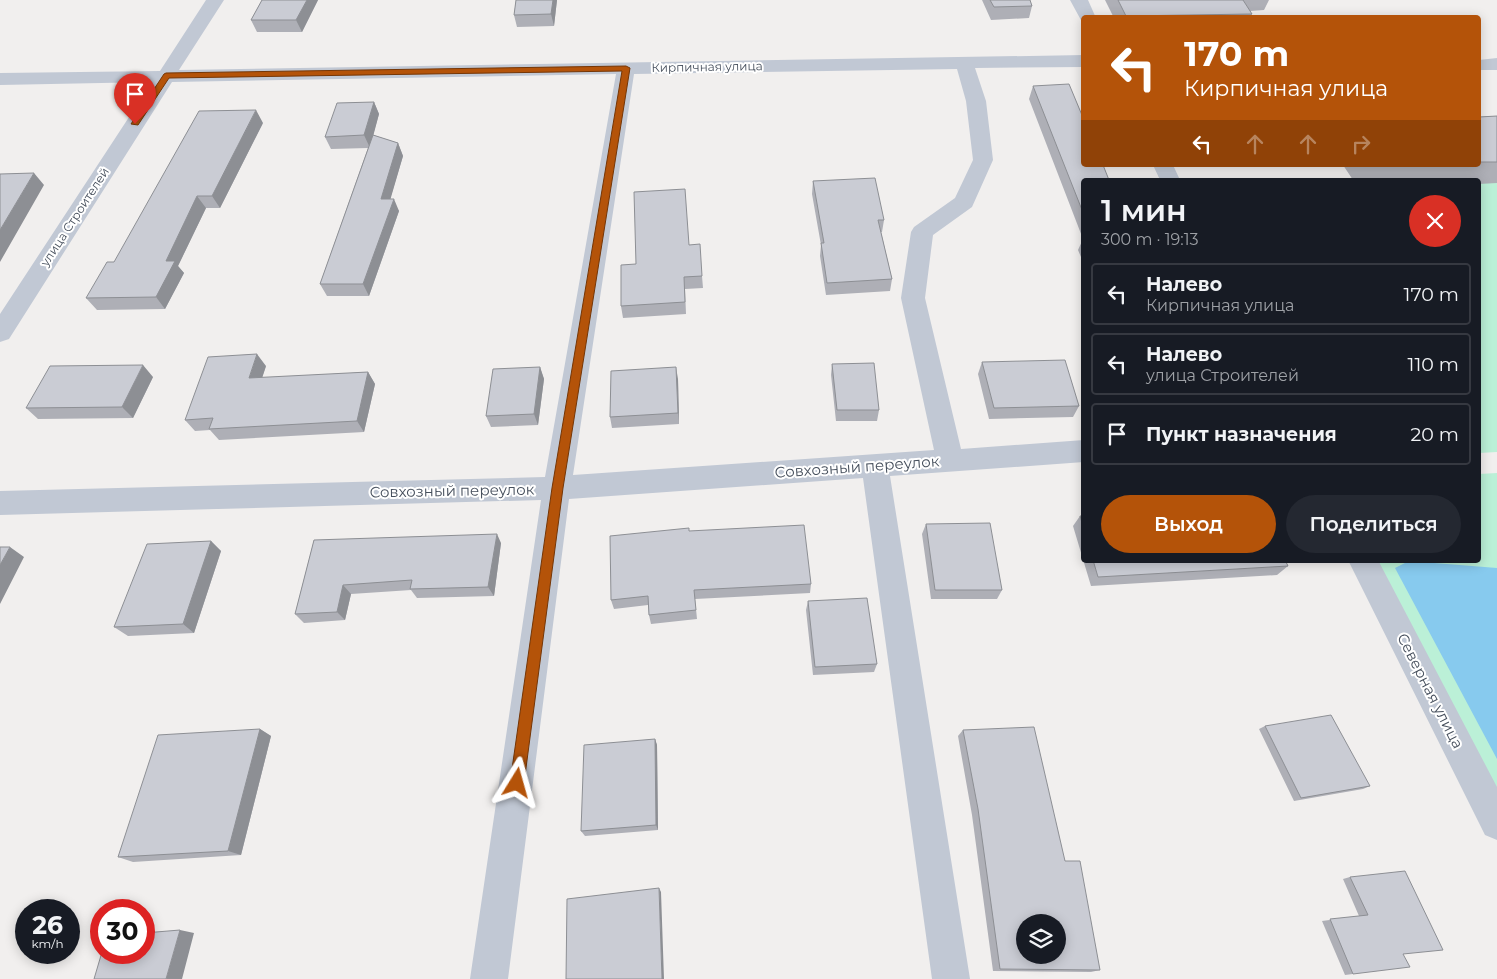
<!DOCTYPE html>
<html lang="ru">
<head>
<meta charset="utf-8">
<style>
	:root { --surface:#171b24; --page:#242831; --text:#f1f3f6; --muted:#9ea1a6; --line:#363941; --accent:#b45309 }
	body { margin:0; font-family:Montserrat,sans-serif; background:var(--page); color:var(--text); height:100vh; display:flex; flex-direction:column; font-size:19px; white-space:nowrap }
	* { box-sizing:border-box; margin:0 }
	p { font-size:16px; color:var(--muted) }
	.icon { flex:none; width:28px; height:28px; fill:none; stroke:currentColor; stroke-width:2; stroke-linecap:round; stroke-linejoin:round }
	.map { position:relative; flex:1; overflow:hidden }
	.drawer { position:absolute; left:1081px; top:178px; width:400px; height:385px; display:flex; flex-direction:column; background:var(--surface); border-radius:5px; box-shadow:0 2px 12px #0003 }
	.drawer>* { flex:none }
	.guide { position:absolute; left:1081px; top:15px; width:400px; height:152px; border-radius:5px; box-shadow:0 2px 12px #0003; background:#b45309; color:#fff; overflow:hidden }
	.controls { position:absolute; left:1016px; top:914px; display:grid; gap:10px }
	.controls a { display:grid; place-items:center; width:50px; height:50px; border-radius:50%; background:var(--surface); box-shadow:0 2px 12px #0003; font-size:25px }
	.speed { position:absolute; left:15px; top:899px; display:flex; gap:10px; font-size:25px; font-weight:700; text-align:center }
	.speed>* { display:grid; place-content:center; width:65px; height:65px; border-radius:50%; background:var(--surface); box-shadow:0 2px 12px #0003; line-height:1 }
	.speed small { font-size:12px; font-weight:400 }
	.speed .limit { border:8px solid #d22; background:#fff; color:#111 }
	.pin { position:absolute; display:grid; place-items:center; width:42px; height:42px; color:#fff; margin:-51px -21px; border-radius:50% 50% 50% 0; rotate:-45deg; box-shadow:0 0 5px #0007 }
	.pin .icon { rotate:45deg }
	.me { position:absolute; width:55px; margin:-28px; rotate:8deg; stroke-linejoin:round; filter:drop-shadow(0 0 4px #0008) }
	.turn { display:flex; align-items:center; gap:18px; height:105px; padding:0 20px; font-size:22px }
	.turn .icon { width:65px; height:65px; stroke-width:2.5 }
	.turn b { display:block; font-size:35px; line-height:42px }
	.lanes { display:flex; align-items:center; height:48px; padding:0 20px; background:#0003; justify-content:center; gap:25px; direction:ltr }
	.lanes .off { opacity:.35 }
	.round { display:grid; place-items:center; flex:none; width:52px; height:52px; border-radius:26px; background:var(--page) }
	.summary { display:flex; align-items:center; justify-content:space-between; height:85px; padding:0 20px }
	h1 { font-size:30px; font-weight:600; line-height:38px }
	.cta { display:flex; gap:10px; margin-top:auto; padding:10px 20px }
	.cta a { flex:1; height:58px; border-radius:30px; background:var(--accent); color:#fff; font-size:20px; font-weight:600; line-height:58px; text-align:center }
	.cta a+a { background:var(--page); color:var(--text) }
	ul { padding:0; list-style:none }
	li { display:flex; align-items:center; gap:15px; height:62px; margin:0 10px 8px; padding:0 10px; border:2px solid var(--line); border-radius:5px }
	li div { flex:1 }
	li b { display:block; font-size:19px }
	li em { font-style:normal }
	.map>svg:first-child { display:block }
</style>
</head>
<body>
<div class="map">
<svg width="1497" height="979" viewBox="0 0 1497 979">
	<rect width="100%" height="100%" fill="#f1efee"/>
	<path fill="#bbf0d7" d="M 1497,178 L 1497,452 L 1479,453 L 1479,180 L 1426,180 Z
		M 1497,473 L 1497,791 L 1377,560 L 1479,560 L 1479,474 Z"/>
	<path fill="#87caee" d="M 1409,561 L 1497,568 L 1497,759 L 1395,568 Z"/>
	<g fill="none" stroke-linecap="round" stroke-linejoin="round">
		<path fill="#c1c8d4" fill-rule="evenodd" d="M 206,0 L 224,0 L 179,70 L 1084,55 L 1084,67 L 975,68 L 986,101 L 993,160 L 972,207 L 933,235 L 925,298 L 961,449 L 1084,440 L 1084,462 L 890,476 L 970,979 L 932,979 L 863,478 L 569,499 L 508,979 L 470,979 L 541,500 L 0,515 L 0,491 L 545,477 L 616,74 L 172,82 L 9,339 L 0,342 L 0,314 L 152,82 L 0,85 L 0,73 L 160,71 ZM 957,69 L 966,101 L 973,160 L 955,198 L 914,227 L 911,232 L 901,298 L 934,450 L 573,475 L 634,74 Z
			M 1070,0 L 1088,0 L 1096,18 L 1084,18 L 1084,22 L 1082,22 Z
			M 1497,58 L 1497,70 L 1479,70 L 1479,60 Z
			M 1153,165 L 1173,165 L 1180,180 L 1160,180 Z
			M 1348,560 L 1378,560 L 1497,787 L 1497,840 L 1485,835 Z"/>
	</g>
	<path fill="#aeafb6" d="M 262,0 L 318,0 L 302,32 L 257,32 L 251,20 Z
		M 516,0 L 557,0 L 554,26 L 517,27 L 514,15 Z
		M 982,0 L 1030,0 L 1032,6 L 1029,18 L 991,20 Z
		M 1105,0 L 1269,0 L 1264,10 L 1250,11 L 1252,14 L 1250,18 L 1114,18 Z
		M 1033,86 L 1084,180 L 1084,264 L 1078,250 L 1083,239 L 1029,99 Z
		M 374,102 L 379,114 L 373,135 L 398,143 L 403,156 L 390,199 L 399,211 L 369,296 L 327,296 L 320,284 L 368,148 L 331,149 L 325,137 Z
		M 1497,116 L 1497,183 L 1479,184 L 1479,180 L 1353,180 L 1343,165 L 1479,165 L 1479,117 Z
		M 263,123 L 220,208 L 206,208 L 178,266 L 184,273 L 165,309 L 97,310 L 86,298 L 114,262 Z
		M 813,181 L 884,220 L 882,232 L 881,232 L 892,279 L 890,291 L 826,295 L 820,256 L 821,245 L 812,194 Z
		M 689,245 L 702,276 L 703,288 L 685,289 L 686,314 L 623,318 L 621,306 L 636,264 Z
		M 982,362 L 1079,406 L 1073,417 L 989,419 L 978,374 Z
		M 832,364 L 879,410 L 877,421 L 836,421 L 831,375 Z
		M 266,366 L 262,378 L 368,372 L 375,384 L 364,432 L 219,440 L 210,430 L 195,431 L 185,420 Z
		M 540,367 L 544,379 L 538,425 L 491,427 L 486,416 Z
		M 153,377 L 133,418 L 38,419 L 26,408 Z
		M 678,379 L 679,424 L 612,428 L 610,417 Z
		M 1080,516 L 1084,516 L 1084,560 L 1285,560 L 1288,566 L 1277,575 L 1091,586 L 1073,526 Z
		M 926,524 L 1002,590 L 997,599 L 931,599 L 922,534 Z
		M 689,531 L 811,584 L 810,593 L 695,599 L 697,619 L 651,624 L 649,615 L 648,605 L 614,609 L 611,600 Z
		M 314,540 L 501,543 L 494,596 L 417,598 L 411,590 L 351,594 L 345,620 L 304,623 L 295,614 Z
		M 211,541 L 221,551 L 194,633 L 128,636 L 114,627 Z
		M 808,601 L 877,664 L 874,672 L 813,675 L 806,610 Z
		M 1265,726 L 1370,786 L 1363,789 L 1294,801 L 1259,729 Z
		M 260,729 L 271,736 L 241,855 L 133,862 L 118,857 Z
		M 963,730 L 1065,861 L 1100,970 L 1091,972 L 993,971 L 972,815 L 958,736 Z
		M 655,739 L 657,745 L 658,830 L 585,836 L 581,831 Z
		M 1350,877 L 1403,954 L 1353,974 L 1345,975 L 1322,921 L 1359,916 L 1343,879 Z"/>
	<path fill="#8d8f94" d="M 307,0 L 318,0 L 302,32 L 296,20 Z
		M 553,0 L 557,0 L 554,26 L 551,14 Z
		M 374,102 L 379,114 L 370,148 L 364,135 Z
		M 256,110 L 263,123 L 220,208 L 212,196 Z
		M 398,143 L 403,156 L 387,211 L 381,199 Z
		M 34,173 L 44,185 L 0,262 L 0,230 Z
		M 197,196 L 206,208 L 178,266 L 184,273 L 165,309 L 156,297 L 166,261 Z
		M 394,199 L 399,211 L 369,296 L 363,284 Z
		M 257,354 L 266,366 L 258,390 L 249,378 Z
		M 143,365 L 153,377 L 133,418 L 122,407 Z
		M 540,367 L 544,379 L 538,425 L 534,414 Z
		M 676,367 L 678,379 L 679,424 L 678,413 Z
		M 368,372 L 375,384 L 364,432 L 357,421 Z
		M 497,534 L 501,543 L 494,596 L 488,587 Z
		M 211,541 L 221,551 L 194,633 L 183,624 Z
		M 10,547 L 24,557 L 0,604 L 0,565 Z
		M 343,585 L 351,594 L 345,620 L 337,612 Z
		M 260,729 L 271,736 L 241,855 L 228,851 Z
		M 655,739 L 657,745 L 658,830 L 656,825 Z
		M 659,888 L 661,892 L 664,979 L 662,979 Z
		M 180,930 L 194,933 L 182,979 L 166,979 Z"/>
	<path fill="#caccd4" stroke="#8d8f94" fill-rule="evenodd" d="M 262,0 L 307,0 L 296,20 L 251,20 Z
		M 516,0 L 553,0 L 551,14 L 514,15 Z
		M 990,0 L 1030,0 L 1032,6 L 994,7 Z
		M 1118,0 L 1243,0 L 1252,14 L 1126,16 Z
		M 1069,84 L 1084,120 L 1084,165 L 1103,165 L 1109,180 L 1084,180 L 1084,215 L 1033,86 Z
		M 374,102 L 364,135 L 325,137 L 337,103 Z
		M 256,110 L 212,196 L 197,196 L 166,261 L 175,261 L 156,297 L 86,298 L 107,262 L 114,262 L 199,111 Z
		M 1497,116 L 1497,162 L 1479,162 L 1479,117 Z
		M 373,135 L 398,143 L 381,199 L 394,199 L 363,284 L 320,284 Z
		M 1374,165 L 1405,165 L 1375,166 Z
		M 34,173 L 0,230 L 0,174 Z
		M 875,178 L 884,220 L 878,220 L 892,279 L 827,283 L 821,243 L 824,243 L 813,181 Z
		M 685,189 L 689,245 L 700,244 L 702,276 L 684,277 L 685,302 L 621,306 L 621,265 L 636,264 L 634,192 Z
		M 257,354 L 249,378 L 368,372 L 357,421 L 209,429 L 213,418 L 185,420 L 208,357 Z
		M 1065,360 L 1079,406 L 994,408 L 982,362 Z
		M 874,363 L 879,410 L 837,410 L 832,364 Z
		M 143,365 L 122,407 L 26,408 L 50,366 Z
		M 540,367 L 534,414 L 486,416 L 493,369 Z
		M 676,367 L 678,413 L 610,417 L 611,371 Z
		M 1080,516 L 1084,516 L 1084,529 Z
		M 990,523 L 1002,590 L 935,590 L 926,524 Z
		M 804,525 L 811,584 L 694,590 L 696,610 L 649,615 L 648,596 L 611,600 L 610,536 L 689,528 L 689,531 Z
		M 497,534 L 488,587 L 410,589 L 412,580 L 343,585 L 337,612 L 295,614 L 314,540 Z
		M 211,541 L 183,624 L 114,627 L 147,544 Z
		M 0,547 L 10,547 L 0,565 Z
		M 1093,560 L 1285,560 L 1288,566 L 1098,577 Z
		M 867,598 L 877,664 L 815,667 L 808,601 Z
		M 1331,715 L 1370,786 L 1301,798 L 1265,726 Z
		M 1034,727 L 1065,861 L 1080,861 L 1100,970 L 1000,969 L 978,809 L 963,730 ZM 1025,922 L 1058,922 L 1058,955 L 1025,955 Z
		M 260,729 L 228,851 L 118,857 L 158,735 Z
		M 655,739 L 656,825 L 581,831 L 584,745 Z
		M 1405,871 L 1443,950 L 1403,954 L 1410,967 L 1353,974 L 1330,919 L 1368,915 L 1350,877 Z
		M 659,888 L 662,979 L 566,979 L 567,899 Z
		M 180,930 L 166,979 L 94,979 L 102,952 L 144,952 L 144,933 Z"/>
	<path fill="#b45309" stroke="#753606" d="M 626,66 L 630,68 L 563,488 L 524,783 L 522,788 L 517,790 L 512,788 L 510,783 L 552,488 L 622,71 L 169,78 L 138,125 L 131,124 L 164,74 L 166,73 Z"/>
	<g text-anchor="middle" stroke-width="4" stroke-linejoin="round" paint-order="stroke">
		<g font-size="12" fill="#464f5c" stroke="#fff">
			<text transform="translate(707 67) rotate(-1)" y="4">Кирпичная улица</text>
			<text transform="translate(75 217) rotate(-57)" y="4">улица Строителей</text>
		</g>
		<g font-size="15" fill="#464f5c" stroke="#fff">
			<text transform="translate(857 467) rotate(-4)" y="5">Совхозный переулок</text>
			<text transform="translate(452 491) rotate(-1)" y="5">Совхозный переулок</text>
			<text transform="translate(1430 691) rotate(63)" y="5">Северная улица</text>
		</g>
	</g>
</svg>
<div class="controls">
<a><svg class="icon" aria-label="layers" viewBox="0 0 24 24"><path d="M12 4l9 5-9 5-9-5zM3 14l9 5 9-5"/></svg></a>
</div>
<div class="speed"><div>26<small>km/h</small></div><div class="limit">30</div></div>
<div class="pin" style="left:135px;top:124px;background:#d93025"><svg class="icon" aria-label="arrive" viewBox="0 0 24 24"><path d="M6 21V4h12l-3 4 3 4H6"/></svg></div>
<svg class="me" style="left:517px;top:783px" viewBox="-20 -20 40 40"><path d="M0-17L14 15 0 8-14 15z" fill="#b45309" stroke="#fff" stroke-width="4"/></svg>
<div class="guide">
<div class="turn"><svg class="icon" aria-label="left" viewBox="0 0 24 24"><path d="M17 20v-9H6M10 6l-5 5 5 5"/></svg><div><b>170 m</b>Кирпичная улица</div></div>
<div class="lanes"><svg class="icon" aria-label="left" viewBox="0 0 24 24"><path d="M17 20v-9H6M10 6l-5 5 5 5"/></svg><svg class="icon off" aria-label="ahead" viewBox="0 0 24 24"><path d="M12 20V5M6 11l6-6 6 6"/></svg><svg class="icon off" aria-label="ahead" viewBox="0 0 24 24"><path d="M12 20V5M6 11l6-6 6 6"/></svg><svg class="icon off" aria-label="right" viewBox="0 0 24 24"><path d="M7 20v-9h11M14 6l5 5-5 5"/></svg></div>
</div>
<section class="drawer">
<div class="summary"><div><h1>1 мин</h1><p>300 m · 19:13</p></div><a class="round" style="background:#d93025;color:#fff"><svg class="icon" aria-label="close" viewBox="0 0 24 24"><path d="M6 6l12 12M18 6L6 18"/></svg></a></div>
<ul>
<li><svg class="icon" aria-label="left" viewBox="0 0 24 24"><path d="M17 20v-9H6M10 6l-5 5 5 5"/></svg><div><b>Налево</b><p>Кирпичная улица</p></div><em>170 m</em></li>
<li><svg class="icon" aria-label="left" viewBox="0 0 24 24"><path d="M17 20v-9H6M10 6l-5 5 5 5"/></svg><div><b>Налево</b><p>улица Строителей</p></div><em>110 m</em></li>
<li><svg class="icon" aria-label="arrive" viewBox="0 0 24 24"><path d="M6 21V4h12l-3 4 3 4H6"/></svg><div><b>Пункт назначения</b></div><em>20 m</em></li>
</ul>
<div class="cta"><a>Выход</a><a>Поделиться</a></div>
</section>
</div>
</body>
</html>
